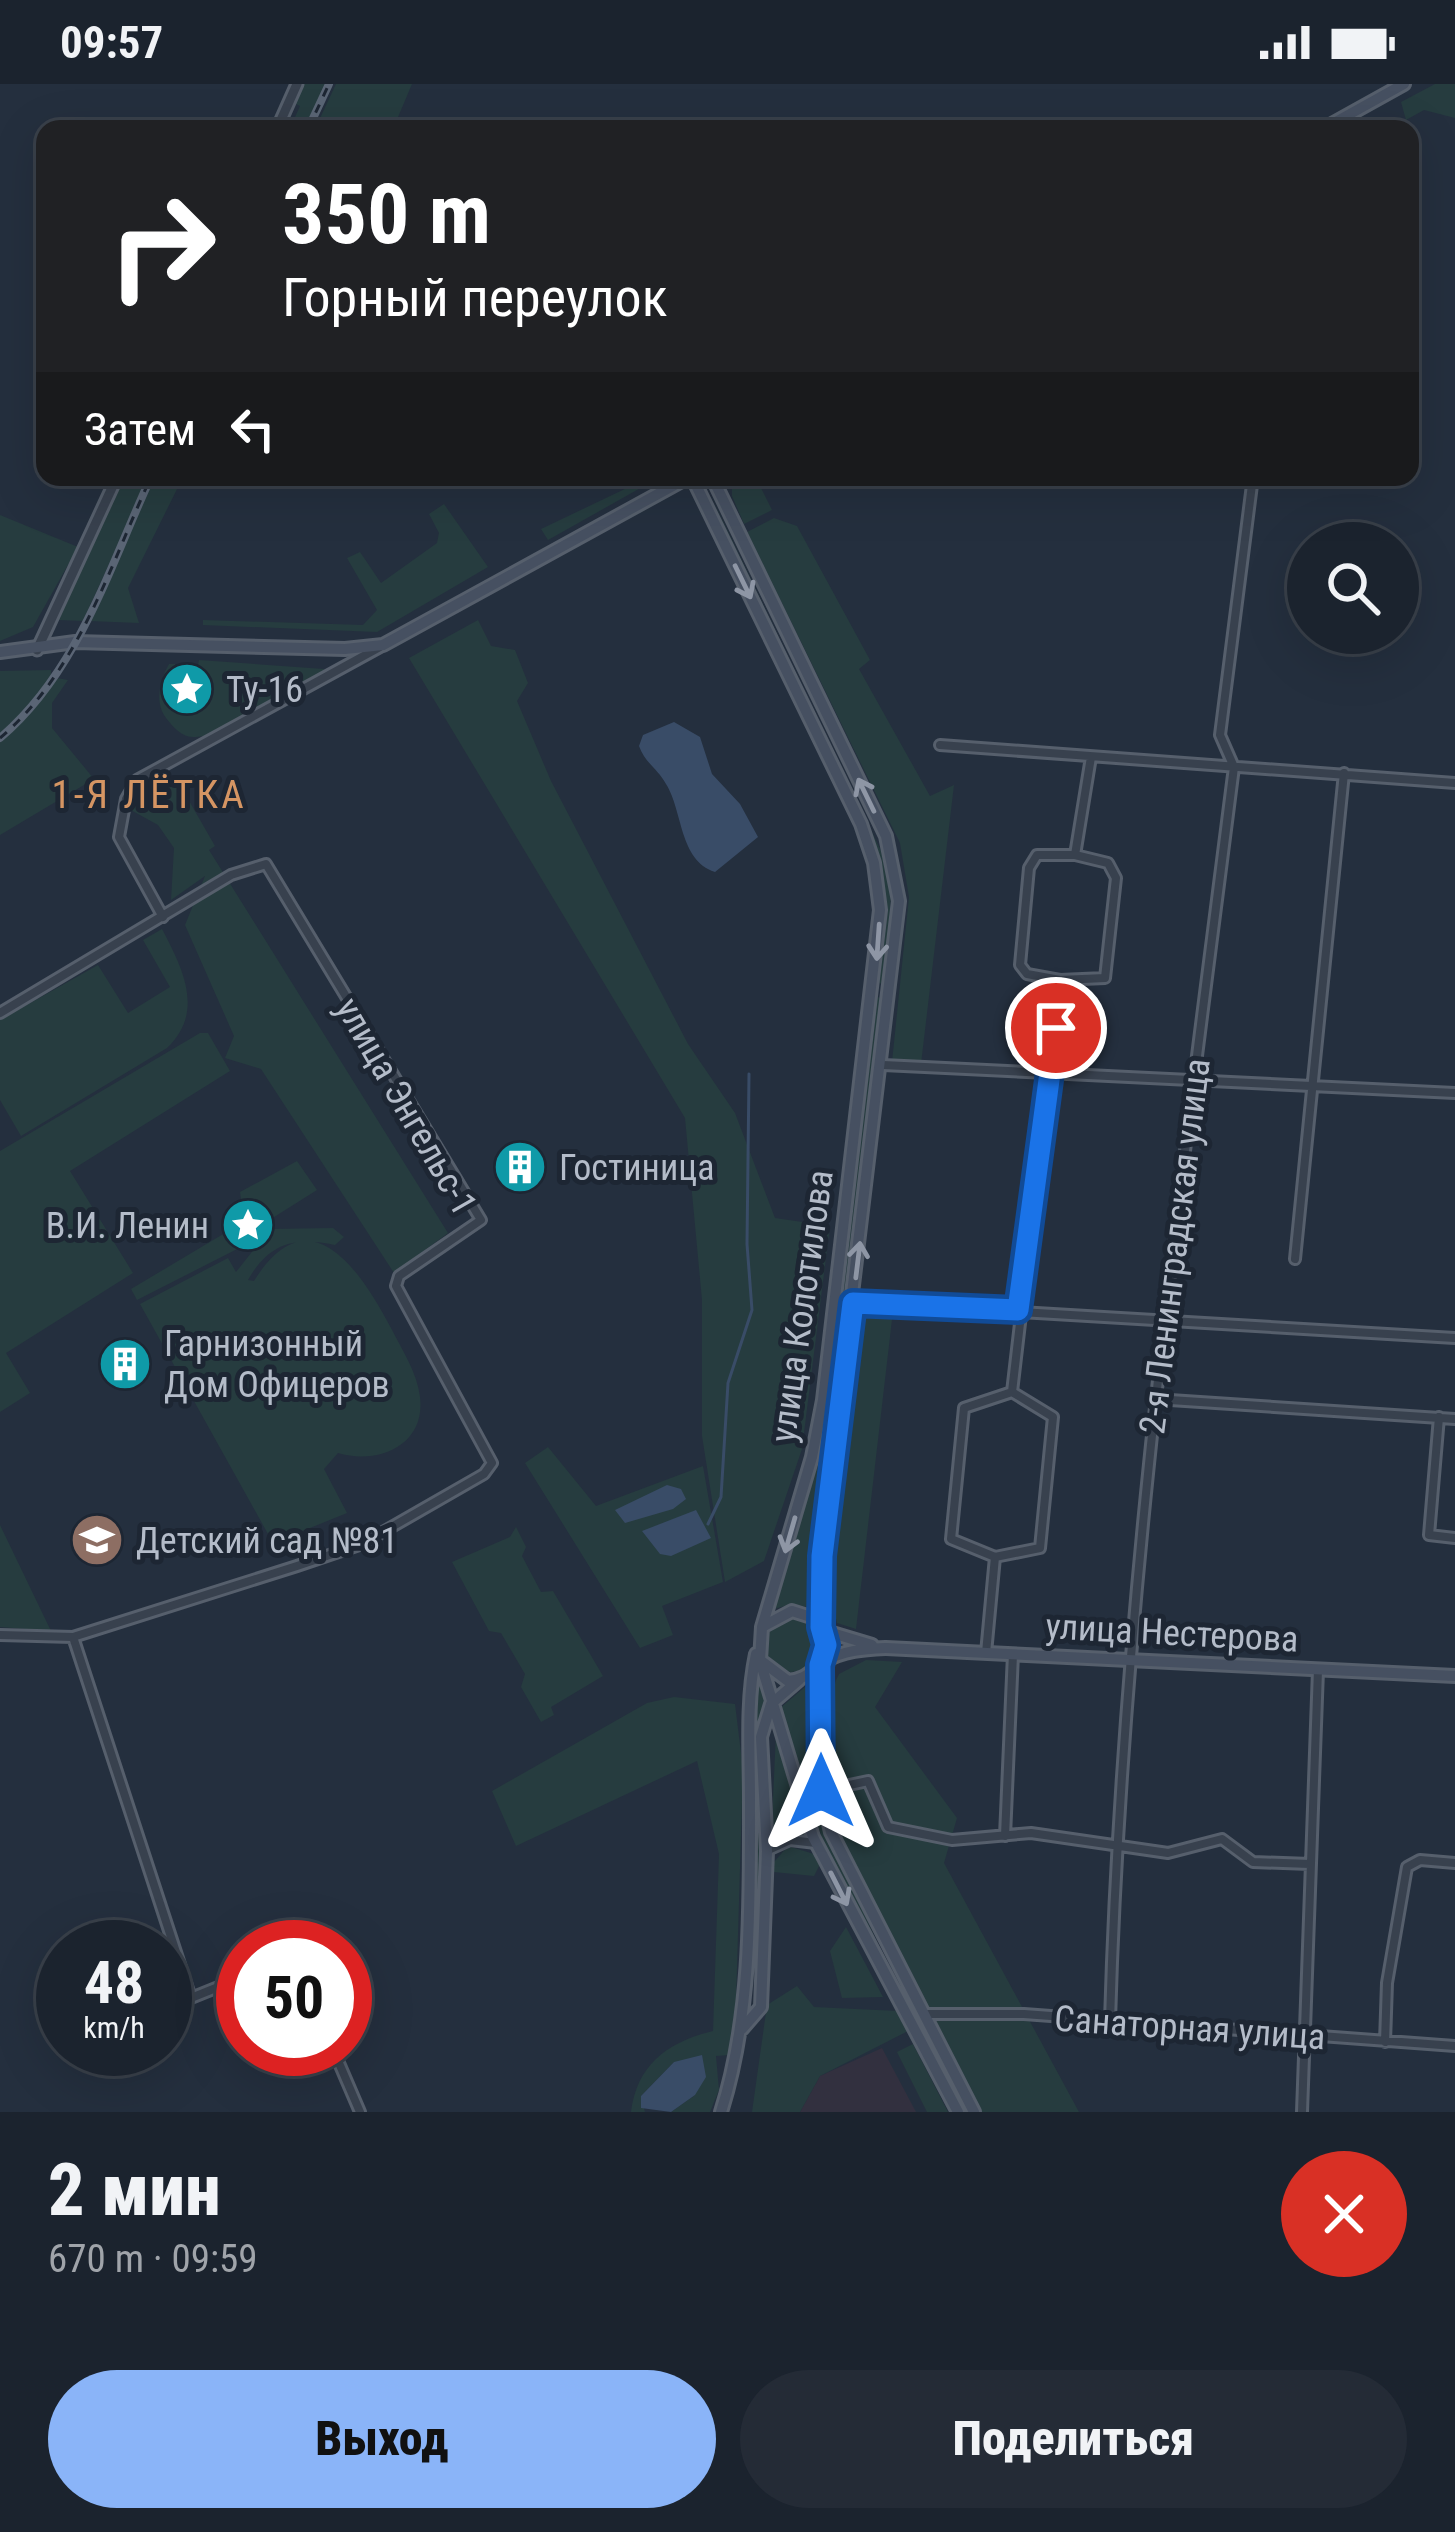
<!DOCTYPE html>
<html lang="ru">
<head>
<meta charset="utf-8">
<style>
	:root { --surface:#1b232e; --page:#242b36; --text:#f1f3f6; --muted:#a0a4aa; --line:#39404a; --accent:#8ab4f8 }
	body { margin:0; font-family:"Roboto Condensed",sans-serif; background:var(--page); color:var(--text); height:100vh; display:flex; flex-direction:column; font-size:45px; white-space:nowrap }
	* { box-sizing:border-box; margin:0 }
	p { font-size:39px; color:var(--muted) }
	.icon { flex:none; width:66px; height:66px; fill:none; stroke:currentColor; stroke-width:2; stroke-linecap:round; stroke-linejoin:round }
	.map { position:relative; height:2028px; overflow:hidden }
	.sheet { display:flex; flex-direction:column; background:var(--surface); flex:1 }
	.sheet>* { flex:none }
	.banner { position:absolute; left:36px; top:36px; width:1383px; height:366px; border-radius:24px; box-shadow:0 12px 48px #0002,0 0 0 3px var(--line); background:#202124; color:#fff; overflow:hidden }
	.tools { position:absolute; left:1287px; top:438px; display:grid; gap:24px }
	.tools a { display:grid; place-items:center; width:132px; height:132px; border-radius:50%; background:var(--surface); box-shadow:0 12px 48px #0002,0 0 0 3px var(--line); font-size:60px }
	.speed { position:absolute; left:36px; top:1836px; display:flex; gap:24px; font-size:60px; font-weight:700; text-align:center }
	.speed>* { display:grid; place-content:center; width:156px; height:156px; border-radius:50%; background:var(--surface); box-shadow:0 12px 48px #0002,0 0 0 3px var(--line); line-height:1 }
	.speed small { font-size:30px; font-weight:400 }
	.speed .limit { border:18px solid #d22; background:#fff; color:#111 }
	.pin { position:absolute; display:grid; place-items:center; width:102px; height:102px; color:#fff; margin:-51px; border:6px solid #fff; border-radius:50%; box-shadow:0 3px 12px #0007 }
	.me { position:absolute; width:132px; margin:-66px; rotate:0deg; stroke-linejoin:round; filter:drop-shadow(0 0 9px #0008) }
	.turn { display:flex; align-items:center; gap:42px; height:252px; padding:0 48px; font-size:54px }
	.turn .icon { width:156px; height:156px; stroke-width:2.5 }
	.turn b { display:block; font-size:84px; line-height:102px }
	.then { display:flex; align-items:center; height:114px; padding:0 48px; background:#0003; gap:24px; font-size:45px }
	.round { display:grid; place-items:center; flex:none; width:126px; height:126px; border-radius:63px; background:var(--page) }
	.overview { display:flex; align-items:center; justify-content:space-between; height:204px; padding:0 48px }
	h1 { font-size:72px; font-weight:800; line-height:90px }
	.action { display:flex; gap:24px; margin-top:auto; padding:24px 48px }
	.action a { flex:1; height:138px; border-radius:72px; background:var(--accent); color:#111; font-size:48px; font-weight:800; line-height:138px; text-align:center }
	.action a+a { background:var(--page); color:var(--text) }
	.status { display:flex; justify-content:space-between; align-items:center; height:84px; padding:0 60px; background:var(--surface); direction:ltr }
	.status svg { height:33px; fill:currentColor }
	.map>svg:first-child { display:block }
</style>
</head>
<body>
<div class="status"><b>09:57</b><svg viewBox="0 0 49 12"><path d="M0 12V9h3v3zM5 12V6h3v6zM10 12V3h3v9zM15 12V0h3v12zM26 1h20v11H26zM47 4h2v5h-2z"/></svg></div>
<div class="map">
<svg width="1455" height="2028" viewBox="0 0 1455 2028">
	<rect width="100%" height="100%" fill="#242f3e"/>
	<path fill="#32303f" d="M 882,1964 L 916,2028 L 800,2028 L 820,1992 Z"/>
	<path fill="#263c3f" d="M 303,0 L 329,0 L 308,45 L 282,45 L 285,38 L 292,40 L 300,22 L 294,19 Z
		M 336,0 L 412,0 L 393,45 L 315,45 Z
		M 1435,0 L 1455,0 L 1455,34 L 1424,26 L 1406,36 L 1401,18 Z
		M 123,393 L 149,393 L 83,537 L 58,536 Z
		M 155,393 L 183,393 L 128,504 L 139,539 L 89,537 Z
		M 650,393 L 660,393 L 548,456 L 541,445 Z
		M 732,393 L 774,393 L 760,402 L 772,426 L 744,440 L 732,412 Z
		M 710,410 L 881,767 L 891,811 L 885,900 L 877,899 L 883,832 L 876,772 Z
		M 444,420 L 488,483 L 377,548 L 203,541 L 203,536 L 363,541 L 377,526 L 347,474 L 360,468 L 381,499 L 437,459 L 439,449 L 429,430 Z
		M 0,431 L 78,463 L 33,543 L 0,557 Z
		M 774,434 L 797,442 L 870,576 L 859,585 L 930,712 L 954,701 L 921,980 L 892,978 L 909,813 L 900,759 L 747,448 Z
		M 478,536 L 491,562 L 515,566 L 528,599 L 517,617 L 551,697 L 688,960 L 735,1029 L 775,1134 L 830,1142 L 802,1365 L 764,1477 L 725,1498 L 702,1352 L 702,1216 L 685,1034 L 409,574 Z
		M 199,576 L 324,585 L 324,590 C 293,607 230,652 196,653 C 182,654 174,644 166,634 C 154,618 160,596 169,580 L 175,580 L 176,587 L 197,587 Z
		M 51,586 L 51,593 L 68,596 L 52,619 L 52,644 L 94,695 L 0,751 L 0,587 Z
		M 165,690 L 188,715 L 215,762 L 209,766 L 448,1149 L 394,1189 L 261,985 L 225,974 L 234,952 L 185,841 L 205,792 L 171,816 L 174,764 L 158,741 L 129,725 L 141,701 Z
		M 162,845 C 183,885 205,928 167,964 L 21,1052 L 0,1016 L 0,936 L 98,881 L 128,929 L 170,903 L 143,856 Z
		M 876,913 L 884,914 L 832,1336 L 817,1525 L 792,1520 L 774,1525 L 819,1370 Z
		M 200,949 L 208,949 L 230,987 L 70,1087 L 133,1189 L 6,1269 L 30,1309 L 0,1328 L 0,1067 Z
		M 297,1077 L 317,1106 L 271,1135 L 256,1122 L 243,1129 L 240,1108 Z
		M 333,1144 L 344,1153 L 335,1161 C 295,1152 269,1159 248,1196 L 254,1197 C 309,1108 361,1187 391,1244 C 402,1266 417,1288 420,1313 C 426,1362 377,1381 338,1369 L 324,1385 L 347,1429 L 273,1459 L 140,1220 L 228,1174 L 236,1188 L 270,1145 Z
		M 230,1146 L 237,1162 L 247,1160 L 137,1216 L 131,1205 Z
		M 861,1225 L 893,1227 L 856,1545 L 837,1539 L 829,1503 Z
		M 548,1363 L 596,1422 L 703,1382 L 723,1498 L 662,1522 L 673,1551 L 640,1564 L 525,1379 Z
		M 0,1441 L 51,1547 L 0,1543 Z
		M 516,1443 L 526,1463 L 522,1472 L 541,1508 L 553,1507 L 603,1592 L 551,1623 L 554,1631 L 541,1638 L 521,1603 L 525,1590 L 501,1549 L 489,1547 L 452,1478 L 510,1453 Z
		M764 1561a27 27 0 1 1 54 0a27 27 0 1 1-54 0Z
		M 866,1576 L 902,1578 L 875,1623 L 957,1734 L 944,1779 L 1079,2028 L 982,2028 L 842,1756 C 830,1719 820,1624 839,1590 Z
		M 756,1589 L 767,1623 L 758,1873 L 752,1870 Z
		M 818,1592 L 817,1708 L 825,1744 L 887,1880 L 967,2028 L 961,2028 L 822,1754 L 779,1625 Z
		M 674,1613 L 735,1620 L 743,1685 L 735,1950 L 730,1971 L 716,1972 L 719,2006 L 710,2028 L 671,2028 L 695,2011 L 674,1978 L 641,2012 L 645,2028 L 631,2028 C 637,1981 667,1958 713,1947 L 719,1770 L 697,1677 L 516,1762 L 492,1707 L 647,1619 Z
		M 776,1649 L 807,1752 L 784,1752 L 771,1759 Z
		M 788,1762 L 817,1771 L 821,1778 L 814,1792 L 774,1788 L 774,1778 Z
		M 846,1843 L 883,1913 L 842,1914 L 830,1867 Z
		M 797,1902 L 814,1923 L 898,1927 L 908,1947 L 820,1992 L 800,2028 L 752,2028 L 767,1921 Z
		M 913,1960 L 948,2028 L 927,2028 L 897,1968 Z"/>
	<path fill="#394c67" d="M 674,638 L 700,653 L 712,690 L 740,720 L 758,753 L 715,788 C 679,776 683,727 666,700 C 658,685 645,679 639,662 L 643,651 Z
		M 667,1401 L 681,1405 L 686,1415 L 673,1425 L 625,1439 L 615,1426 Z
		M 696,1426 L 711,1454 L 671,1472 L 660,1470 L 642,1447 Z
		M 702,1971 L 706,1993 L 695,2011 L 671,2028 L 641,2024 L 641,2012 L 674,1978 Z"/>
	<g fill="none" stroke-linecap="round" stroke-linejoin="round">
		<path stroke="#394c67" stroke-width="3" d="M 708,1440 L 721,1413 L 728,1299 L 752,1226 L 747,1160 L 749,990"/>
		<g stroke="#565f6c" stroke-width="14">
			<path id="minor" d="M 940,661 L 1455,699
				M 163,833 L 119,753 L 126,715 L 137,696 L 380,563
				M 1060,896 L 1027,890 L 1020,881 L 1029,784 L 1037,771 L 1075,771
				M 0,929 L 231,791 L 266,780 L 481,1136 L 399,1192 L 396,1202 L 492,1379 L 484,1390 L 362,1460 L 297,1482 L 73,1553 L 0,1551
				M 883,981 L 1455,1009
				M 1295,1175 L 1344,689
				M 853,1218 L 1455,1254
				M 1155,1315 L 1455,1335
				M 1439,1333 L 1429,1451 L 1455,1454
				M 995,1473 L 951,1455 L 964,1324 L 1012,1308
				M 73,1553 L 191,1914 L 243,1893
				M 986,1569 L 995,1473 L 1040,1464 L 1053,1333 L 1012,1308 L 1060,896 L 1105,894 L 1116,794 L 1108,779 L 1075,771 L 1091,673
				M 821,1707 L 868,1697 L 888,1743 L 952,1756 L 1031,1749 L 1168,1769 L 1222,1755 L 1253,1778 L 1310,1780
				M 1005,1752 L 1013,1570
				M 768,1766 L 790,1756 L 816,1759
				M 925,1930 L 1024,1930 L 1455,1962
				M 1110,1937 C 1122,1516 1181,1100 1234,683 L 1220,651 L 1253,393
				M 1385,1958 L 1387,1899 L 1407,1783 L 1420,1776 L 1455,1779
				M 333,1965 L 360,2028
				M 1302,2028 L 1318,1586"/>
		</g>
		<g stroke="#565f6c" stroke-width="15">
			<path id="tertiary" d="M 277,45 L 297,0
				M 37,566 L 117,393"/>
		</g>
		<g stroke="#565f6c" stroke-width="16">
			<path id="secondary" d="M 1323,45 L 1404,0
				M 692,393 L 861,740 L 874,779 L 880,826 L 823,1316 L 812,1373 L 762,1543
				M 712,393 L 886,752 L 899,817 L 828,1410 L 821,1543
				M 0,568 L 75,558 L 345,565 L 383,561 L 689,393
				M 822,1546 L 872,1561
				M 822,1579 L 825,1552 L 814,1534 L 792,1527 L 762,1543 L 760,1576 L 788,1597 C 807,1595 810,1587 824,1578 C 843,1566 866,1565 886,1564 L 1455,1592
				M 761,1580 L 813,1753 L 958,2028
				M 820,1581 L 821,1707 L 831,1748 L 974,2028
				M 742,1945 L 761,1923 L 767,1767 L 761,1653 L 771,1620 L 799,1596
				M 721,2028 C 752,1931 750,1819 750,1717 C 750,1668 746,1618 756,1570"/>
		</g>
		<use href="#minor" stroke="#38414e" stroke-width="8"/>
		<use href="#tertiary" stroke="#38414e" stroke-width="9"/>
		<use href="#secondary" stroke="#465061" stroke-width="10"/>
		<g stroke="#5a6575" stroke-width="8">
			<path id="rail" d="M 308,45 L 329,0
				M 0,654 C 78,588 109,484 151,393"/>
		</g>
		<use href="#rail" stroke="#1d2633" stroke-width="3" stroke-dasharray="9" stroke-linecap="butt"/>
	</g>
	<defs><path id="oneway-shaft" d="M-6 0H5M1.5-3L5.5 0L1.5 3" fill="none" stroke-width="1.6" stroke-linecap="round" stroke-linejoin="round" transform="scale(3)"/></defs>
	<g stroke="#8e96a5">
		<use href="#oneway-shaft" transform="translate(743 498) rotate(64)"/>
		<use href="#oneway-shaft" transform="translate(866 711) rotate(-116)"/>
		<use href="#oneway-shaft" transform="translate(878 858) rotate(94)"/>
		<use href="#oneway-shaft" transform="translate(858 1176) rotate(-83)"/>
		<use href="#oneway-shaft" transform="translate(790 1451) rotate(106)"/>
		<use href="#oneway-shaft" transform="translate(839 1805) rotate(63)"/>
	</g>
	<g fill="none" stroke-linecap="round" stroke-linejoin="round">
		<g stroke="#114b97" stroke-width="30">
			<path id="route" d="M 821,1707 L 820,1581 L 826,1561 L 821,1543 L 822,1472 L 853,1219 L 1018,1226 L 1056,944"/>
		</g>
		<use href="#route" stroke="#1a73e8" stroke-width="21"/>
	</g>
	<defs>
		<g id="sight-disc" transform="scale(2.7)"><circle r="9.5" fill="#0f9aa8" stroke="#1d2633"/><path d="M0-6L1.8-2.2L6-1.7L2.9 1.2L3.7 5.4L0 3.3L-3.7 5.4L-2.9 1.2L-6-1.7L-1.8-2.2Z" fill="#fff"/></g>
		<g id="building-disc" transform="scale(2.7)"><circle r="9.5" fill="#0f9aa8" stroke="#1d2633"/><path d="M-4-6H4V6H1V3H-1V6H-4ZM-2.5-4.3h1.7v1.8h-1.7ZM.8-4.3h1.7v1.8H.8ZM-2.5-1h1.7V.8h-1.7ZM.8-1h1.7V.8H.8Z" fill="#fff"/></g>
		<g id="school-disc" transform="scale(2.7)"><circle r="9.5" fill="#8d6e63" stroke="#1d2633"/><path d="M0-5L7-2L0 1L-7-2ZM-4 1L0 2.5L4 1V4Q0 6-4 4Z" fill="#fff"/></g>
	</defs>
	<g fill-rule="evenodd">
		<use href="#sight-disc" x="187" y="605"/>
		<use href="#building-disc" x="520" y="1083"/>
		<use href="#sight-disc" x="248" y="1141"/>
		<use href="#building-disc" x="125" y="1280"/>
		<use href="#school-disc" x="97" y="1456"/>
	</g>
	<g text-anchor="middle" stroke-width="10" stroke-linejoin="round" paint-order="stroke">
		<g font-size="36" fill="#b4bcc9" stroke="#1d2633" text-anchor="start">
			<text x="226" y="618">Ту-16</text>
			<text x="559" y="1096">Гостиница</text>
			<text x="209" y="1154" text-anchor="end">В.И. Ленин</text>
			<text x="164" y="1272">Гарнизонный<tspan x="164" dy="41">Дом Офицеров</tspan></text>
			<text x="136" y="1469">Детский сад №81</text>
		</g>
		<g font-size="36" fill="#b4bcc9" stroke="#1d2633">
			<text transform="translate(407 1022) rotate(60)" y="13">улица Энгельс-1</text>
			<text transform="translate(1174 1162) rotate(-83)" y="13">2-я Ленинградская улица</text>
			<text transform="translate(801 1222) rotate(-82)" y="13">улица Колотилова</text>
			<text transform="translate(1172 1548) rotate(3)" y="13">улица Нестерова</text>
			<text transform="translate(1190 1943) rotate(4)" y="13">Санаторная улица</text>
		</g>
		<g font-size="39" letter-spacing="3" fill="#d59563" stroke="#1d2633">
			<text x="149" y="724">1-Я ЛЁТКА</text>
		</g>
	</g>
</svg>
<div class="tools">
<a><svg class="icon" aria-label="search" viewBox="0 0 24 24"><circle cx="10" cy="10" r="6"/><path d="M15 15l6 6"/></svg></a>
</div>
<div class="speed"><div>48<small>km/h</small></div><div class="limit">50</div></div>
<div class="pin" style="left:1056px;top:944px;background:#d93025"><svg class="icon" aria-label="arrive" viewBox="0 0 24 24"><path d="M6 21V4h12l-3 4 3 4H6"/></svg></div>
<svg class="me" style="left:821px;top:1707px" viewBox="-20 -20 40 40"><path d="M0-17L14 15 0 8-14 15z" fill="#1a73e8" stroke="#fff" stroke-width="4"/></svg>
<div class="banner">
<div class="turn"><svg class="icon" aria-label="right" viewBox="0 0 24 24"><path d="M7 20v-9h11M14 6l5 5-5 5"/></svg><div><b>350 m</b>Горный переулок</div></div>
<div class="then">Затем<svg class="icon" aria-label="left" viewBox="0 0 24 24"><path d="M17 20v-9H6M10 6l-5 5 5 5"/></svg></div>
</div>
</div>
<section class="sheet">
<div class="overview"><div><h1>2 мин</h1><p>670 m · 09:59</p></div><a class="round" style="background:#d93025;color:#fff"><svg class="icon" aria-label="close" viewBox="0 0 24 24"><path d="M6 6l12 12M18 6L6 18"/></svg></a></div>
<div class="action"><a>Выход</a><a>Поделиться</a></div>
</section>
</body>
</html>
